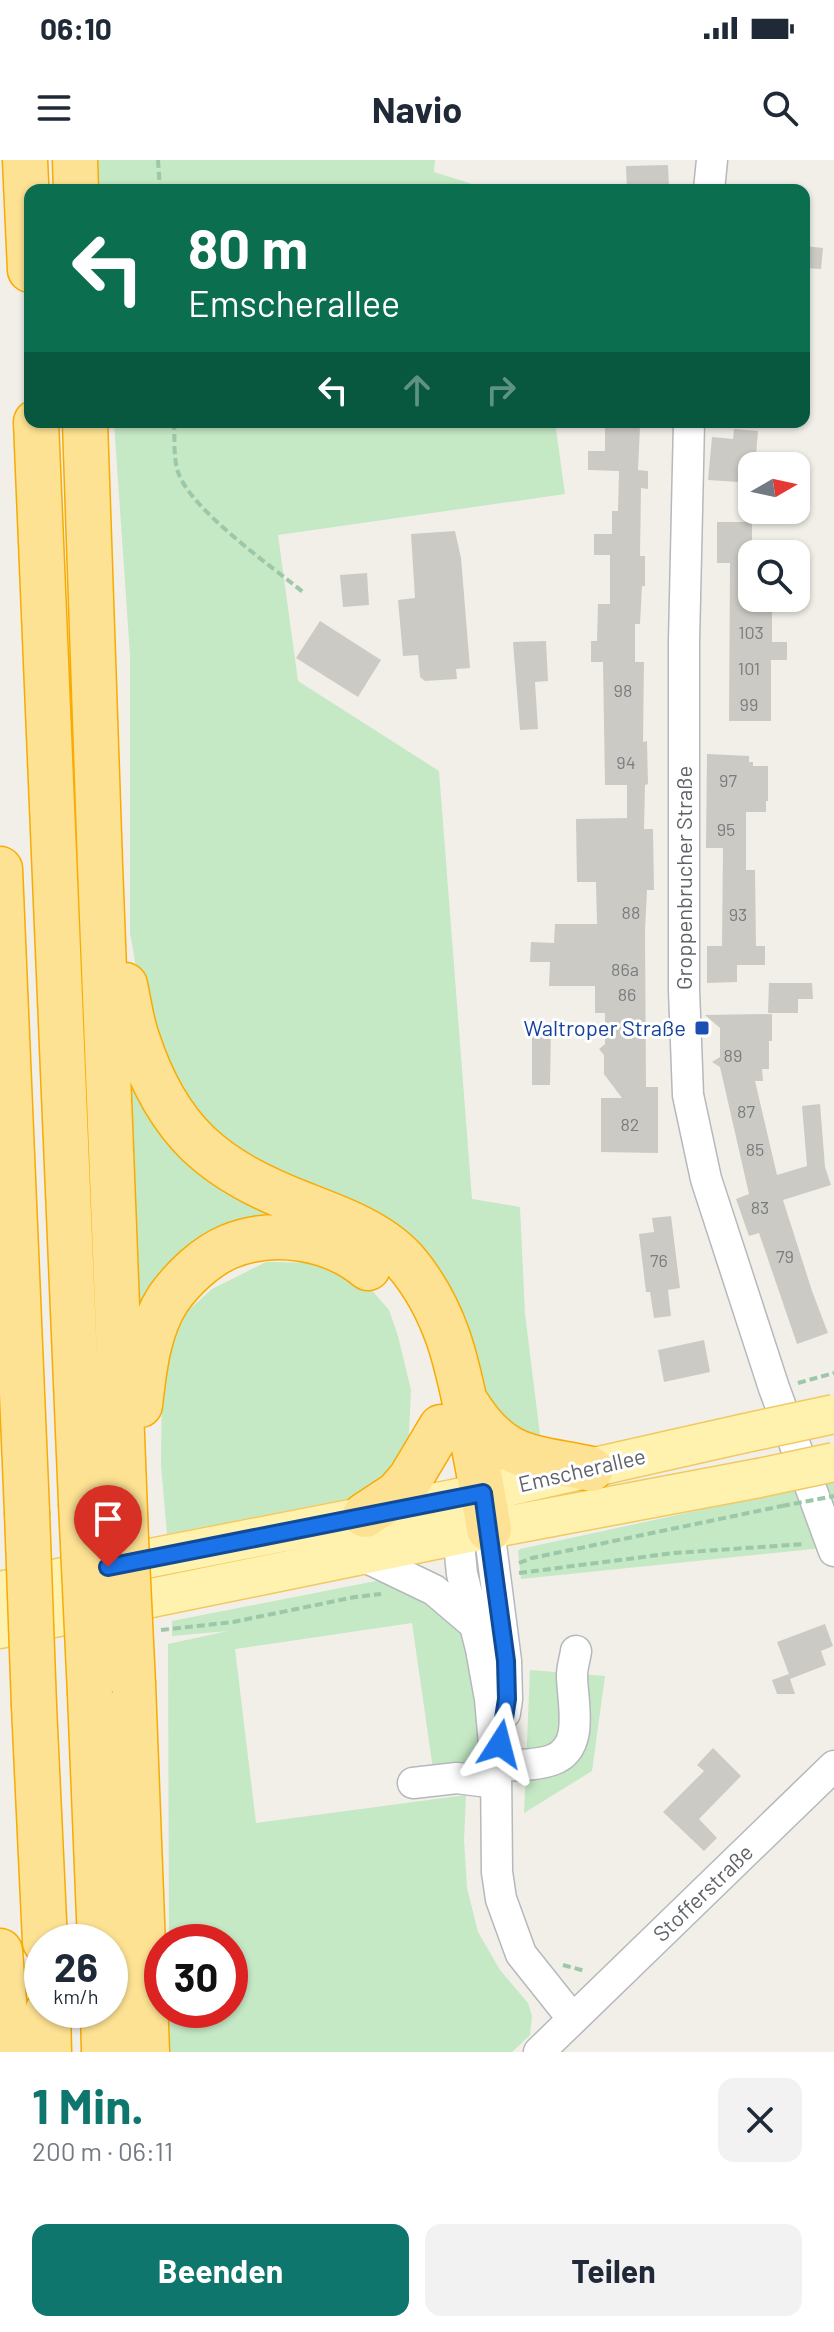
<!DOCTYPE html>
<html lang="de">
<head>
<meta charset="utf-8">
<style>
	:root { --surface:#fff; --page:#f2f2f3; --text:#1f2937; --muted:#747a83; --accent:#0f766e }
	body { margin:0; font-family:Barlow,sans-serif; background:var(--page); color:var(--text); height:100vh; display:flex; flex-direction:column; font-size:30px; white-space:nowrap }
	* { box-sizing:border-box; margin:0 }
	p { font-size:26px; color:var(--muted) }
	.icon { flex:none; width:44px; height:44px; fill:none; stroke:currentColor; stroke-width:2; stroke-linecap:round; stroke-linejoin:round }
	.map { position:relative; height:1892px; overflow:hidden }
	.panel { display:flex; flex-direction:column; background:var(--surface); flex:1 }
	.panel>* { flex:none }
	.banner { position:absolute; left:24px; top:24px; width:786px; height:244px; border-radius:16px; box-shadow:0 2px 6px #0004; background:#0b6e4f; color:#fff; overflow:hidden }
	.needle { width:52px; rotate:81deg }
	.tools { position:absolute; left:738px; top:292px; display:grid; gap:16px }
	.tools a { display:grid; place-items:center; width:72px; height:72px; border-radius:16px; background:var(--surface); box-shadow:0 2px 6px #0004; font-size:40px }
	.speed { position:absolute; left:24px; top:1764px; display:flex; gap:16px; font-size:40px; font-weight:700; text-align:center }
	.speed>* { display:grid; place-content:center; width:104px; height:104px; border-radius:50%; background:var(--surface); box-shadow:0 2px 6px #0004; line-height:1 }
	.speed small { font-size:20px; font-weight:400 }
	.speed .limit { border:12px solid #d22; background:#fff; color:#111 }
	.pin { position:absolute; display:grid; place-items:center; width:68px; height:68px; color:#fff; margin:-82px -34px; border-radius:50% 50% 50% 0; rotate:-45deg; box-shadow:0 0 8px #0007 }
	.pin .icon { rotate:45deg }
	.me { position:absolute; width:88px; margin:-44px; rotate:9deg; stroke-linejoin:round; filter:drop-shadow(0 0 6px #0008) }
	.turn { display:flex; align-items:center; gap:28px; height:168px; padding:0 32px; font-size:36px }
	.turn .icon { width:104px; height:104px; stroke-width:2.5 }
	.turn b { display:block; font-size:56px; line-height:68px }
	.lanes { display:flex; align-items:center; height:76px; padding:0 32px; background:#0003; justify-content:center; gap:40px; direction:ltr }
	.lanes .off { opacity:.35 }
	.round { display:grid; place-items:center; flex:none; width:84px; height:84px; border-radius:16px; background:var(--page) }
	.summary { display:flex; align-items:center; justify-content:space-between; height:136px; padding:0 32px }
	h1 { font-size:48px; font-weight:700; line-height:60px; color:var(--accent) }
	.button { display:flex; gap:16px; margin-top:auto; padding:16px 32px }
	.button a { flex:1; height:92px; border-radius:16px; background:var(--accent); color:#fff; font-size:32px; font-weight:700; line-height:92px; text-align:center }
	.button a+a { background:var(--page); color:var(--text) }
	.status { display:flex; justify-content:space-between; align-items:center; height:56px; padding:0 40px; background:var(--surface); direction:ltr }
	.status svg { height:22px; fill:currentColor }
	header { display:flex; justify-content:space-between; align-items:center; height:104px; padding:0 32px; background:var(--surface); font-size:36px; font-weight:700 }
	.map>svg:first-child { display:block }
</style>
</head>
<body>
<div class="status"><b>06:10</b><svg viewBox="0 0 49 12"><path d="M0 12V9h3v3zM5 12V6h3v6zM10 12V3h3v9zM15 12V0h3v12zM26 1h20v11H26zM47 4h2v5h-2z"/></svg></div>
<header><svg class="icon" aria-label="menu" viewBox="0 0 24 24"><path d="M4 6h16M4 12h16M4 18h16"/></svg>Navio<svg class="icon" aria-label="search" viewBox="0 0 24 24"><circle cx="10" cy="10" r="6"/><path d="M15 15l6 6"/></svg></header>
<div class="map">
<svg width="834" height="1892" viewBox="0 0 834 1892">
	<rect width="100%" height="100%" fill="#f1efe8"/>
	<path fill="#c5e8c5" d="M 96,0 L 435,0 L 434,12 L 491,30 L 98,30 Z
		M 114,262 L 555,262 L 565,334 L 278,375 L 298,521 L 439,611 L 472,1039 L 520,1047 L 525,1154 L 541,1283 L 506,1271 L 479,1237 L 443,1136 L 203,973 L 148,874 L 130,773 L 130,495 Z
		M 115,903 L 156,956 L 299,1050 L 261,1062 L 124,1177 Z
		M 266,1102 L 324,1103 L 369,1127 L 389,1150 L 398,1176 L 411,1230 L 408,1295 L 383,1332 L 167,1374 L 161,1305 L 162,1206 L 180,1158 L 212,1129 Z
		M 834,1321 L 834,1380 L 822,1388 L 521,1419 L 518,1391 L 520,1389 Z
		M 376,1421 L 420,1433 L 466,1476 L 484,1585 C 467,1605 459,1610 433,1609 L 412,1463 L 235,1489 L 256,1663 L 466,1635 L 464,1680 L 467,1728 L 478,1772 L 500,1810 L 528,1843 L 532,1856 L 530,1875 L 512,1892 L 169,1892 L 169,1850 L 230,1850 L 230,1782 L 169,1782 L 168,1484 L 228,1471 L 172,1476 L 172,1461 Z
		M 530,1510 L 605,1516 L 592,1611 L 524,1653 Z"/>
	<path fill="#cccac5" d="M 668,5 L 669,30 L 627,30 L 626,6 Z
		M 804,86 L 823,88 L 821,109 L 804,108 Z
		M 605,262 L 625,262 L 625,267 L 640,267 L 638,310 L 648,311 L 648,329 L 641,328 L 640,396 L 645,396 L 645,426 L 642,426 L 640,464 L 635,464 L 635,502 L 644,502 L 643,582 L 647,581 L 648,624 L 645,625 L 644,669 L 653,669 L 654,730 L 647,730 L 645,771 L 646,927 L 658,927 L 658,993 L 601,992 L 601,938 L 622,938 L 604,914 L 604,895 L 599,889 L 605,884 L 605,853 L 595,853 L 595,826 L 549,826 L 550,802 L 530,802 L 531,782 L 554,783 L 555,764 L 597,764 L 596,722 L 577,722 L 576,659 L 627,658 L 627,625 L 605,625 L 603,502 L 591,502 L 591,481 L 597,481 L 598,444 L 610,444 L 610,395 L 594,395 L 594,374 L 612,374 L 612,351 L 618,351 L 619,311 L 588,310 L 588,291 L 605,291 Z
		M 734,269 L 758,271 L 755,306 L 752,306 L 752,323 L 708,320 L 712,277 L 733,279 Z
		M 717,362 L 752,362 L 752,438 L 772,438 L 772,482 L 787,482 L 787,500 L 771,500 L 771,561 L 729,561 L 730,403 L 717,403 Z
		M 455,371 L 461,398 L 470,508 L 456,509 L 457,519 L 425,521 L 420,517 L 418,495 L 403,496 L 398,440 L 415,438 L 411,374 Z
		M 367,413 L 369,445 L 343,447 L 340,415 Z
		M 320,461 L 381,500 L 358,537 L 296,498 Z
		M 546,481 L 548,521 L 535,522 L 538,569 L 520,570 L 513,482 Z
		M 707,594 L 749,596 L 749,602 L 753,602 L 753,606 L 768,606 L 768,641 L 766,641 L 766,652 L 746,652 L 746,710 L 755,710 L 756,786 L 765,786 L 765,805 L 737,805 L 737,822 L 707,823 L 707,786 L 722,786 L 723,688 L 706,688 Z
		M 769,823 L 812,823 L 813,839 L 798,839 L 798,853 L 768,853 Z
		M 772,854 L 772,881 L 769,881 L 769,909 L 762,909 L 763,921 L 755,921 L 777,1015 L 807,1006 L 802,946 L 820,944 L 825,1007 L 831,1025 L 783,1040 L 812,1131 L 828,1173 L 797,1184 L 759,1073 L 749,1076 L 736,1039 L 749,1034 L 720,907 L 712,902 L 720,897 L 720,868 L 705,855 Z
		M 532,868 L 551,868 L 550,925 L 532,925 Z
		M 671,1056 L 680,1128 L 668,1130 L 671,1156 L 654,1158 L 650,1132 L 646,1132 L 639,1074 L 654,1072 L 652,1058 Z
		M 704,1180 L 710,1212 L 664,1222 L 658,1190 Z
		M 825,1464 L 833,1486 L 821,1491 L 826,1505 L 790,1519 L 789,1516 L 795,1534 L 777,1534 L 772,1520 L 789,1514 L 777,1482 Z
		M 713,1588 L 741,1616 L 699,1659 L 717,1678 L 704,1691 L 663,1652 L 704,1611 L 697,1605 Z"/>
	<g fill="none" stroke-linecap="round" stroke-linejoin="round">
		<g stroke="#b5b8bc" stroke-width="33">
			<path id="minor" d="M 709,30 L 712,0
				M 689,262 L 684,482 L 684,830 L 688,935 L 706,1019 L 774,1228 L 834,1391
				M 456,1354 L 462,1414 L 481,1489 L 490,1539 L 496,1606 L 497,1712 L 501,1739 L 521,1794 L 572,1858
				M 489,1369 L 506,1501 L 507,1539 L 505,1553
				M 361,1395 L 434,1430 L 474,1464
				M 496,1606 C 514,1605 535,1606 552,1600 C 586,1588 572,1542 572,1515 C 572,1507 575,1499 576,1491
				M 413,1623 L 457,1618 L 496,1623
				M 539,1892 L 834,1606"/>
		</g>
		<g stroke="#f2c960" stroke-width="41">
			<path id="major" d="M 0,1431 L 135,1401 L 453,1339 L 741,1274
				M 0,1469 L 489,1369 L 759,1318"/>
		</g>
		<g stroke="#f9ab00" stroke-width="47">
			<path id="highway" d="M 25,0 L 30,110
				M 75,0 L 76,30
				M 36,262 L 81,1343
				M 85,262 L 100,705 L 126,1379
				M 0,709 L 27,1352
				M 125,825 C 129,843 131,861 137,878 C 168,973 214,1010 305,1045 C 339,1058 380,1073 405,1101 C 446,1149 457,1202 469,1262 C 476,1298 483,1333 489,1369
				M 467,1244 C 503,1301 530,1296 591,1309
				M 140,1245 C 144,1210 148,1170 168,1139 C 183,1118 205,1097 228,1087 C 273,1068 331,1077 368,1108
				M 365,1355 L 397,1334 L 410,1319 L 441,1267
				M 133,1524 L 147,1892
				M 90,1534 L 100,1782
				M 34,1546 L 45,1782
				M 0,1791 L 8,1892
				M 48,1850 L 49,1892
				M 103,1850 L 104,1892"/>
		</g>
		<path stroke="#9cc7a9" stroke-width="4" stroke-dasharray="8 4" stroke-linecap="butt" d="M 158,0 L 160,30
			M 174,262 C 175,277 173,297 178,312 C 190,349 271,406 303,432
			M 798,1223 L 834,1213
			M 519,1403 L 532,1398 L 782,1346
			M 519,1413 L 674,1393 L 805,1384
			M 161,1470 L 233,1462 L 355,1437 L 381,1434
			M 563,1805 L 585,1811"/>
		<use href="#minor" stroke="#fff" stroke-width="30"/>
		<use href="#major" stroke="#fff2af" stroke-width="38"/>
		<use href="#highway" stroke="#fde293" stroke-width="44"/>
		<g stroke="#f2c960" stroke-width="41" stroke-linecap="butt">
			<path id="major-bridge" d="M 741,1274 L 834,1254
				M 759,1318 L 834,1302"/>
		</g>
		<g stroke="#f9ab00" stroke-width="47" stroke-linecap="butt">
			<path id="highway-bridge" d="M 81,1343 L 90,1534
				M 27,1352 L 34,1546
				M 126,1379 L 133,1524"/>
		</g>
		<path stroke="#9cc7a9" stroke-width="4" stroke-dasharray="8 4" stroke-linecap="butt" d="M 782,1346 L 834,1336"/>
		<use href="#major-bridge" stroke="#fff2af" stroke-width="38"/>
		<use href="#highway-bridge" stroke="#fde293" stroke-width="44"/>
	</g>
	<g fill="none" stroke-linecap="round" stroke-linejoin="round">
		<g stroke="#114b97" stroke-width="20">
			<path id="route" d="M 108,1407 L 483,1333 L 506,1501 L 507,1539 L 500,1584"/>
		</g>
		<use href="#route" stroke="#1a73e8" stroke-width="14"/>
	</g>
	<rect fill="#1a4fb4" stroke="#fff" stroke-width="3" x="694" y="860" width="16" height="16" rx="4"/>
	<g text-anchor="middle" stroke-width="6" stroke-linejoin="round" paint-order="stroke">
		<g font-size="18" fill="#7a7d7f">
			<text x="751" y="479">103</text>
			<text x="749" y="515">101</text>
			<text x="623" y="537">98</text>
			<text x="749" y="551">99</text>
			<text x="626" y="609">94</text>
			<text x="728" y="627">97</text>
			<text x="726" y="676">95</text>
			<text x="631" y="759">88</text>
			<text x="738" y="761">93</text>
			<text x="625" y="816">86a</text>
			<text x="627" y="841">86</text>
			<text x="733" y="902">89</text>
			<text x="746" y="958">87</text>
			<text x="630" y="971">82</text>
			<text x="755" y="996">85</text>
			<text x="760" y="1054">83</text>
			<text x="785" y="1103">79</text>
			<text x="659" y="1107">76</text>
		</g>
		<g font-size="22" fill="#5f6368" stroke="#fff">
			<text transform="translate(684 718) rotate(-90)" y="8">Groppenbrucher Straße</text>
			<text transform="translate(582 1310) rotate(-13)" y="8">Emscherallee</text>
			<text transform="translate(703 1733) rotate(-44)" y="8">Stofferstraße</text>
		</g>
		<g font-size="22" fill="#164399" stroke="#fff" text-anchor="end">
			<text x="686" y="876">Waltroper Straße</text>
		</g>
	</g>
</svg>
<div class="tools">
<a><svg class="needle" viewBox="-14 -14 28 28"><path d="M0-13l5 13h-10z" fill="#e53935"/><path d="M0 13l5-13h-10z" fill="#747a83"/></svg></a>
<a><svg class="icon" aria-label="search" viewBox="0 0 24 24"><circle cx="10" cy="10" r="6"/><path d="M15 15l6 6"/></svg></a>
</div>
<div class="speed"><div>26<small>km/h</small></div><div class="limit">30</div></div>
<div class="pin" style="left:108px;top:1407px;background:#d93025"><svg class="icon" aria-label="arrive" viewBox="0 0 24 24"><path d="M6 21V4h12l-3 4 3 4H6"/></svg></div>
<svg class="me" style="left:500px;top:1584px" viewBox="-20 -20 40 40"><path d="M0-17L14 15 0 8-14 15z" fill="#1a73e8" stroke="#fff" stroke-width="4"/></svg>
<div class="banner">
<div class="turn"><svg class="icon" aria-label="left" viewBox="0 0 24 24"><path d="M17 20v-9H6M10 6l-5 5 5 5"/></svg><div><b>80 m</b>Emscherallee</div></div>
<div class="lanes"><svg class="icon" aria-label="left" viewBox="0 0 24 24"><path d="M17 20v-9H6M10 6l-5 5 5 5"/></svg><svg class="icon off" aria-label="ahead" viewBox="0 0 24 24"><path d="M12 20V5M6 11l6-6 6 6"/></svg><svg class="icon off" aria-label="right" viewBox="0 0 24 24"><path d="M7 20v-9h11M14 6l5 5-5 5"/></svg></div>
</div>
</div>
<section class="panel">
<div class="summary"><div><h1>1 Min.</h1><p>200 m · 06:11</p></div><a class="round"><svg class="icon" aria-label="close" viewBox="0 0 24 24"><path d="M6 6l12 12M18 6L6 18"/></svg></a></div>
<div class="button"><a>Beenden</a><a>Teilen</a></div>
</section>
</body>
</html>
